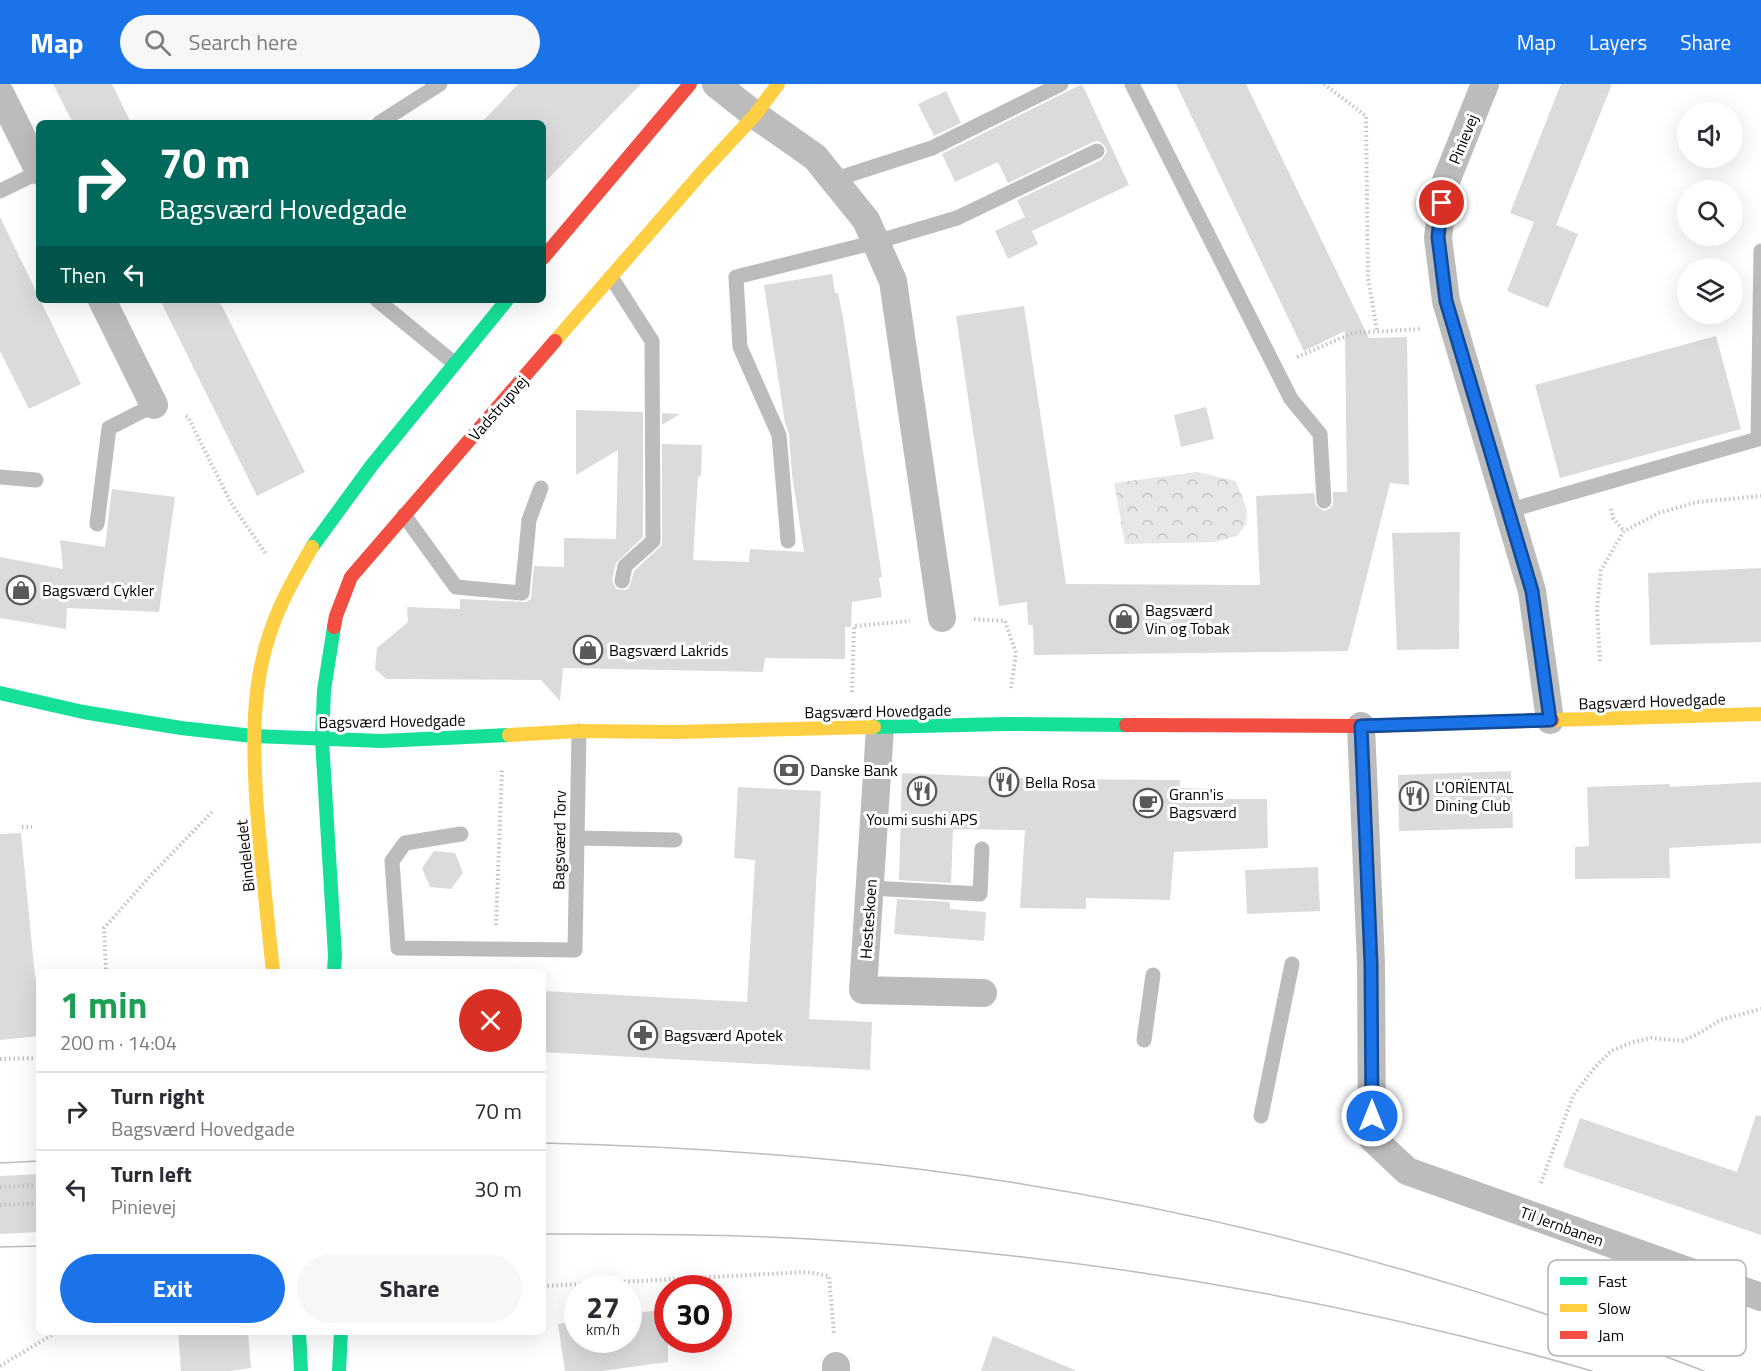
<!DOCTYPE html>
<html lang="en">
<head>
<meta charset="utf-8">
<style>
	:root { --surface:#fff; --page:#f7f7f7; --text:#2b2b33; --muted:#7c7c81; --line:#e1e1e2; --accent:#1a73e8 }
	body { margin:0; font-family:"Titillium Web",sans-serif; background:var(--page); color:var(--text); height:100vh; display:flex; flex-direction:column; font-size:22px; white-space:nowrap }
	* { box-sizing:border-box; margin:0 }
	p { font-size:20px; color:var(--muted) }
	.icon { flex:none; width:33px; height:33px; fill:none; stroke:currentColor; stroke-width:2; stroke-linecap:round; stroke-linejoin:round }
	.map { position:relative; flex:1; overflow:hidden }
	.details { position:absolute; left:36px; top:885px; width:510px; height:366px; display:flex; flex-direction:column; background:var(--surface); border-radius:9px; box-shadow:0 6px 24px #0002 }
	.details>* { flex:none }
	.top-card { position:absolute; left:36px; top:36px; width:510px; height:183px; border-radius:9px; box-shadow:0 6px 24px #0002; background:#00695c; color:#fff; overflow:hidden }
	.tools { position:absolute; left:1677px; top:18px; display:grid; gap:12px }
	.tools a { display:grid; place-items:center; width:66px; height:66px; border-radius:50%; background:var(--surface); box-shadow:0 6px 24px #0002; font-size:30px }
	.speed { position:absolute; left:564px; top:1191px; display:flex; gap:12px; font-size:30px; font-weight:700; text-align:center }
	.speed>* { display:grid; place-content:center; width:78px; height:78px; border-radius:50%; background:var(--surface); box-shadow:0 6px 24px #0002; line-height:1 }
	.speed small { font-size:15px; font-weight:400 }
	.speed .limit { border:9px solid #d22; background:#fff; color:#111 }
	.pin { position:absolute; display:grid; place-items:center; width:51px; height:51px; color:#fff; margin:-26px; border:3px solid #fff; border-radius:50%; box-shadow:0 2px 6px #0007 }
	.me { position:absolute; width:66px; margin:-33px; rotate:0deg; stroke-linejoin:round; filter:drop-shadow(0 0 4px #0008) }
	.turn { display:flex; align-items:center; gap:21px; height:126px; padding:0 24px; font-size:27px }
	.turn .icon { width:78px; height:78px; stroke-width:2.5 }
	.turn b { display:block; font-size:42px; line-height:51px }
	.then { display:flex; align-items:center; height:57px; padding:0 24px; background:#0003; gap:12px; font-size:22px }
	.round { display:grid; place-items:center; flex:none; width:63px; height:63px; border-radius:32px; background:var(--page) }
	.headline { display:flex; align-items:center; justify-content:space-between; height:102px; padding:0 24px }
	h1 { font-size:36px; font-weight:700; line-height:45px; color:#1e9e55 }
	.action { display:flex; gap:12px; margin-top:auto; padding:12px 24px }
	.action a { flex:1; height:69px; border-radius:36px; background:var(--accent); color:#fff; font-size:24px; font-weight:700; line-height:69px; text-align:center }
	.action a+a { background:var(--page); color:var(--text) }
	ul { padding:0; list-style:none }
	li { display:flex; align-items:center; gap:18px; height:78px; padding:0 24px; border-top:2px solid var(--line) }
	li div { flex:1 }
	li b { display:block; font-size:22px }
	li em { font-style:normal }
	header { display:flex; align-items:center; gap:36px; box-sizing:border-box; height:84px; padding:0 30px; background:var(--accent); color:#fff }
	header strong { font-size:28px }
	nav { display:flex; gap:33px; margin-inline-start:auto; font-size:21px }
	.search { width:420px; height:54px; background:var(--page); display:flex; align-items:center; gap:15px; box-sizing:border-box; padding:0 21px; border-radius:33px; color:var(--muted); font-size:22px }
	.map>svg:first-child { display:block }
</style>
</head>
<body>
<header>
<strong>Map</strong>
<div class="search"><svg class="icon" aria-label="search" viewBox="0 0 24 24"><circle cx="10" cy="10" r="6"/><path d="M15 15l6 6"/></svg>Search here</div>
<nav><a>Map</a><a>Layers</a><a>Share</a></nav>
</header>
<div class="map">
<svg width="1761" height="1287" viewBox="0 0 1761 1287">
	<defs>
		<pattern id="park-crowns" width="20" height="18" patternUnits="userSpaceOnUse" patternTransform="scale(1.5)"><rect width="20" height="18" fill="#e7e7e7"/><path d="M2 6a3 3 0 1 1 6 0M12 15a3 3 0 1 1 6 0" fill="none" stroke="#c4c4c4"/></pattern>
	</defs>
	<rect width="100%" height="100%" fill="#fff"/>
	<path fill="url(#park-crowns)" d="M 1197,388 L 1236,397 L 1247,426 L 1246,440 L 1237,452 L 1215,458 L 1125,460 L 1114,399 Z"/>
	<path fill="#dbdbdb" d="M 53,0 L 112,0 L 131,39 L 73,39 Z
		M 518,0 L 641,0 L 543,100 L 543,39 L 481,39 Z
		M 1082,0 L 1129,101 L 1032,147 L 1038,160 L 1008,175 L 995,147 L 1025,133 L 1017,116 L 1101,76 L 1107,68 L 1105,62 L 1098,57 L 1093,58 L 1008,99 L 998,78 L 955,98 L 942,70 Z
		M 1176,0 L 1246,0 L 1369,254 L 1407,253 L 1409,401 L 1390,399 L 1348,567 L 1034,571 L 1033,541 L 1028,541 L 1027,518 L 999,522 L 956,232 L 1024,222 L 1066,500 L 1260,501 L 1256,412 L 1314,409 L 1316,422 L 1324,427 L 1329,425 L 1333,421 L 1333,408 L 1347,408 L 1345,247 L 1304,267 Z
		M 1561,0 L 1612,0 L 1556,141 L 1578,150 L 1548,224 L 1507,207 L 1534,138 L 1510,129 Z
		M 946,7 L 961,39 L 934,52 L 918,20 Z
		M 0,133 L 81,300 L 29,325 L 0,267 Z
		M 832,190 L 835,209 L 838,209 L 843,234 L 882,493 L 879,494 L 882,513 L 852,518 L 851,543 L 845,543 L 845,575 L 765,574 L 763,588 L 563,584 L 560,617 L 541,596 L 386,595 L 375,585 L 377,564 L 408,538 L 407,523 L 460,525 L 460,515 L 526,518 L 531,515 L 534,482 L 564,483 L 564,454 L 616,455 L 618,366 L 576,391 L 576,326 L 643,328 L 643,453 L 616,479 L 612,496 L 616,505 L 625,506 L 629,504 L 634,487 L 662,461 L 662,360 L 702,361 L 701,392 L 698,393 L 693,476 L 749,478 L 750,465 L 804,468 L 792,390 L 789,350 L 785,339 L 764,201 Z
		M 160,216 L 219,216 L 305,388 L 257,412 Z
		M 1716,252 L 1741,345 L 1560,394 L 1535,301 Z
		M 1206,323 L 1214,355 L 1181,363 L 1174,331 Z
		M 662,329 L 680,330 L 662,341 Z
		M 112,405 L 175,413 L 159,528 L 67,524 L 66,545 L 0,534 L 0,473 L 63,485 L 60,456 L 105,463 Z
		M 1460,448 L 1459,565 L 1397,566 L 1392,449 Z
		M 1761,484 L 1761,558 L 1650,561 L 1648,489 Z
		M 1511,687 L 1513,744 L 1399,747 L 1398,691 Z
		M 902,689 L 1044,695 L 1180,696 L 1180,704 L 1222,705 L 1223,715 L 1267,715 L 1268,764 L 1174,768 L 1170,816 L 1086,814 L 1086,825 L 1020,824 L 1025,746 L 953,745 L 951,799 L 899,796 Z
		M 1761,698 L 1761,759 L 1669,764 L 1670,794 L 1575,795 L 1575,763 L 1589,762 L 1587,703 L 1670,700 L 1670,703 Z
		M 738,703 L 821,707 L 809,935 L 872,938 L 870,986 L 543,968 L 543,907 L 747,918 L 755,776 L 734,774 Z
		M 21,749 L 35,893 L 39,893 L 39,952 L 0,956 L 0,750 Z
		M 434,767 L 455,769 L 463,789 L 451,805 L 430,803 L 422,784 Z
		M 1318,783 L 1320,827 L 1247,830 L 1245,786 Z
		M 897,815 L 950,818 L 950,825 L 986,828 L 984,857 L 894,850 Z
		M 1756,1031 L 1761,1032 L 1761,1151 L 1563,1083 L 1580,1034 L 1737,1088 Z
		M 39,1090 L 39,1148 L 0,1150 L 0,1092 Z
		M 668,1225 L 668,1278 L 602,1287 L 565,1287 L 558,1240 L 578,1237 L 578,1256 L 628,1256 L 628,1230 Z
		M 178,1248 L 248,1248 L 251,1284 L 230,1287 L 181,1287 Z
		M 993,1252 L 1075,1286 L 1075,1287 L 981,1287 Z"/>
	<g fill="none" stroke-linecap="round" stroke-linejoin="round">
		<path stroke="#c2c2c2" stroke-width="4" stroke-dasharray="1.5 3" stroke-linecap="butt" d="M 1324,0 L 1366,32 L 1368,194 L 1377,247
			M 1297,273 L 1353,249 L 1420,245
			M 186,332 L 188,333 L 231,419 L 266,470
			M 1611,425 L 1613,434 L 1624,447
			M 974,535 L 1005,537 L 1016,569 L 1011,604
			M 1600,577 L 1597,525 L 1601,486 L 1624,447 L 1659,429 L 1697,418 L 1761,412
			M 852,608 L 854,542 L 910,537
			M 22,743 L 32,743
			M 496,841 L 502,686
			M 106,885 L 104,844 L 152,790 L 213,727
			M 0,975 L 39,974
			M 1541,1099 L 1573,1012 L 1595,983 L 1611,967 L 1633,958 L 1651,954 L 1682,957 L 1700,949 L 1720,936 L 1761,925
			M 0,1103 L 39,1101
			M 0,1121 L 39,1119
			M 543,1202 L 807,1188 L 829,1192 L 834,1251
			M 0,1282 L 57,1248"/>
		<path stroke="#bcbcbc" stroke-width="15" d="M 1132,0 L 1291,315 L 1320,350 L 1324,417
			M 379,39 L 440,0
			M 833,96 L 932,64 L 1061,0
			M 0,107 L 39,88
			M 611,193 L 652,257 L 653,457 L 625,482 L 622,497
			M 377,216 L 454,279
			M 0,393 L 36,396
			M 1507,427 L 1758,355 L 1761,167
			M 404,431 L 456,503 L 522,509 L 529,436 L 541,404
			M 97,440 L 109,344 L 154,321
			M 788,457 L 779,351 L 740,263 L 736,193 L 876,158 L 957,134 L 1097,67
			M 461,750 L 405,759 L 392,777 L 398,864 L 575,866 L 579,647
			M 577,754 L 675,756
			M 870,804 L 980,810 L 982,765
			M 1144,956 L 1153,891
			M 1261,1032 L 1292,880"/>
		<path stroke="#bcbcbc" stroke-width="28" d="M 716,0 L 755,31 L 815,73 L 866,136 L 893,197 L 942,534
			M 1485,0 L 1444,102 L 1438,154 L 1446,217 L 1532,507 L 1550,636
			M 0,9 L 39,87
			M 102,216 L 154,321
			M 1361,642 L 1371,880 L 1372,1054 L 1407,1087 L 1761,1213
			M 880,644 L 863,906 L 983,909
			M 836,1282 L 836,1287"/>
		<path stroke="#16e098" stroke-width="14" d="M 312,463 L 372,381 L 507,216
			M 0,609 L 83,628 L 181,644 L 253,652 L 381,657 L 509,651
			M 874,643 L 1006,640 L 1126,641
			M 334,888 L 335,871 L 322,656 L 324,606 L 334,543
			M 299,1248 L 301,1287
			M 339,1287 L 341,1248"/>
		<path stroke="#ffcf43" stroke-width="14" d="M 555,257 L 703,87 L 755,31 L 778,0
			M 1552,636 L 1761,630
			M 509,651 L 579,647 L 677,648 L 874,643
			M 273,888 C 267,829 260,770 256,711 C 253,656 252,601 270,549 C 280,518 296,491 312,463"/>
		<path stroke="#f24e42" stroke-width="14" d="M 543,174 L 690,0
			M 334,543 L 336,532 L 351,493 L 555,257
			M 1126,641 L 1361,642 L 1552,636"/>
		<path stroke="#bcbcbc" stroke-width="1.5" d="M 543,1059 C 669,1062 794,1070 918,1085 C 1187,1119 1452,1190 1704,1287
			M 0,1079 L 39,1077
			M 543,1150 C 637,1150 732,1150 826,1156 C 1085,1171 1342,1215 1592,1287
			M 0,1163 L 39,1162"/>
	</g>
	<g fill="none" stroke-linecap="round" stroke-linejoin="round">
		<g stroke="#114b97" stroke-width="15">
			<path id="route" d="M 1372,1032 L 1371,880 L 1361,642 L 1550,636 L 1532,507 L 1446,217 L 1438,153 L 1442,119"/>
		</g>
		<use href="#route" stroke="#1a73e8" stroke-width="10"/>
	</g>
	<defs>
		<g id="shop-ring" transform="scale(1.5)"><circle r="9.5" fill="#fff" stroke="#595959" stroke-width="1.5"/><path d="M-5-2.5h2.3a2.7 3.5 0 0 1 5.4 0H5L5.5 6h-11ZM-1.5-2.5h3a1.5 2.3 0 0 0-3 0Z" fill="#595959"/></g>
		<g id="bank-ring" transform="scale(1.5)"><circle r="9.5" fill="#fff" stroke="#595959" stroke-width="1.5"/><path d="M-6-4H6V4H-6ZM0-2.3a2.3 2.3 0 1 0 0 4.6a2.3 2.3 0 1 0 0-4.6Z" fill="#595959"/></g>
		<g id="restaurant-ring" transform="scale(1.5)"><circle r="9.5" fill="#fff" stroke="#595959" stroke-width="1.5"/><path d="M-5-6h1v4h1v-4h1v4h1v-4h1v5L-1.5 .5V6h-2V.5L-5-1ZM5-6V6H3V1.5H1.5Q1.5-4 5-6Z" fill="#595959"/></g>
		<g id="cafe-ring" transform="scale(1.5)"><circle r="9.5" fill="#fff" stroke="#595959" stroke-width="1.5"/><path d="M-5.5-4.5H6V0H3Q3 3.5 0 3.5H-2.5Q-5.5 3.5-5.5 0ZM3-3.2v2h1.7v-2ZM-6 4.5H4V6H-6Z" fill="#595959"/></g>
		<g id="pharmacy-ring" transform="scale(1.5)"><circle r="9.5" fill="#fff" stroke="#595959" stroke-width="1.5"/><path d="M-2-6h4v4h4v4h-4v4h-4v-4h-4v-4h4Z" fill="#595959"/></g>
	</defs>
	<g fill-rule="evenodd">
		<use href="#shop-ring" x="21" y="506"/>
		<use href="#shop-ring" x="1124" y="535"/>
		<use href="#shop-ring" x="588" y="566"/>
		<use href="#bank-ring" x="789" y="686"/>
		<use href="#restaurant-ring" x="1004" y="698"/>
		<use href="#restaurant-ring" x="922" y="707"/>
		<use href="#restaurant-ring" x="1414" y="712"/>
		<use href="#cafe-ring" x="1148" y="719"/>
		<use href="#pharmacy-ring" x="643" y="951"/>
	</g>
	<g text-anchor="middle" stroke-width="6" stroke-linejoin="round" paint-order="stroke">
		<g font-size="16" fill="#000" stroke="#fff">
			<text transform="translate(1463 55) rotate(-68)" y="6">Pinievej</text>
			<text transform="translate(498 324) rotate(-49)" y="6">Vadstrupvej</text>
			<text transform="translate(1652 617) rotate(-2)" y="6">Bagsværd Hovedgade</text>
			<text transform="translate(878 627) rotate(-1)" y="6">Bagsværd Hovedgade</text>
			<text transform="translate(392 637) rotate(-1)" y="6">Bagsværd Hovedgade</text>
			<text transform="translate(559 756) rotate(-89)" y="6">Bagsværd Torv</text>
			<text transform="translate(245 772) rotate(-96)" y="6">Bindeledet</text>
			<text transform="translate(868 835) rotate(-86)" y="6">Hesteskoen</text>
			<text transform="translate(1562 1142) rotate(20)" y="6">Til Jernbanen</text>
		</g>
		<g font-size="16" fill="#000" stroke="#fff" text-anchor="start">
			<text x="42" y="512">Bagsværd Cykler</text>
			<text x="1145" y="532">Bagsværd<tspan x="1145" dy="18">Vin og Tobak</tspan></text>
			<text x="609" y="572">Bagsværd Lakrids</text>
			<text x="810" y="692">Danske Bank</text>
			<text x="1025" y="704">Bella Rosa</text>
			<text x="1435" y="709">L'ORÏENTAL<tspan x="1435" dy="18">Dining Club</tspan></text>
			<text x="1169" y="716">Grann'is<tspan x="1169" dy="18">Bagsværd</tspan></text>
			<text x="922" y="741" text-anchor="middle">Youmi sushi APS</text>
			<text x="664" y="957">Bagsværd Apotek</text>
		</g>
	</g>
	<rect x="1548" y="1176" width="198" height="96" rx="9" fill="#fff" stroke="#b2b2b2" stroke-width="1.5"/>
	<rect x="1560" y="1193" width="27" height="8" fill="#16e098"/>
	<rect x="1560" y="1220" width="27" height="8" fill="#ffcf43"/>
	<rect x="1560" y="1247" width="27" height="8" fill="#f24e42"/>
	<g font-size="16" fill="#000">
		<text x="1598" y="1203">Fast</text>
		<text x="1598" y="1230">Slow</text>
		<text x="1598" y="1257">Jam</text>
	</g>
</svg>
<div class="tools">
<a><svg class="icon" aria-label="sound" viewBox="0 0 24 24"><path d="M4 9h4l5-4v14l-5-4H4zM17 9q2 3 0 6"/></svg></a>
<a><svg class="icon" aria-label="search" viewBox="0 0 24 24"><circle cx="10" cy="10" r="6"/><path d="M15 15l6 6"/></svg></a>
<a><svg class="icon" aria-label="layers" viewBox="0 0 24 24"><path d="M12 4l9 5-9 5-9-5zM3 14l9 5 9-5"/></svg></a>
</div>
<div class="speed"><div>27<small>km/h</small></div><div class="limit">30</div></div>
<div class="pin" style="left:1442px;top:119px;background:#d93025"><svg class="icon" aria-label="arrive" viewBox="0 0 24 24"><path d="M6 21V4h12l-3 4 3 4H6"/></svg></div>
<svg class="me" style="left:1372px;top:1032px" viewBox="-20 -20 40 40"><circle r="17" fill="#1a73e8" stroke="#fff" stroke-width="3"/><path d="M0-11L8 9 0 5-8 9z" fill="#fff"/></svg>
<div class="top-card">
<div class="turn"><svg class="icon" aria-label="right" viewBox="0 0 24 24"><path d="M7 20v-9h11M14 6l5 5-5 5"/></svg><div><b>70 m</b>Bagsværd Hovedgade</div></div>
<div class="then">Then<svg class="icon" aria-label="left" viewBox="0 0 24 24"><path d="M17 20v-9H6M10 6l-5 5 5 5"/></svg></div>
</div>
<section class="details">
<div class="headline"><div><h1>1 min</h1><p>200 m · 14:04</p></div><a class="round" style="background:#d93025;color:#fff"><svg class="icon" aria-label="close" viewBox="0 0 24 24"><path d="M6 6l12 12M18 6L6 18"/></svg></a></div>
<ul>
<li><svg class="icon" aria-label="right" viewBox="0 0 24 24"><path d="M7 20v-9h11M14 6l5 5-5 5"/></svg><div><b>Turn right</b><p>Bagsværd Hovedgade</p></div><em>70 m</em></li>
<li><svg class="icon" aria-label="left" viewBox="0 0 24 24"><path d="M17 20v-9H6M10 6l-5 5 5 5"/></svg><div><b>Turn left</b><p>Pinievej</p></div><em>30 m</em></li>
</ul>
<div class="action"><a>Exit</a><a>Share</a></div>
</section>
</div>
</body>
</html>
